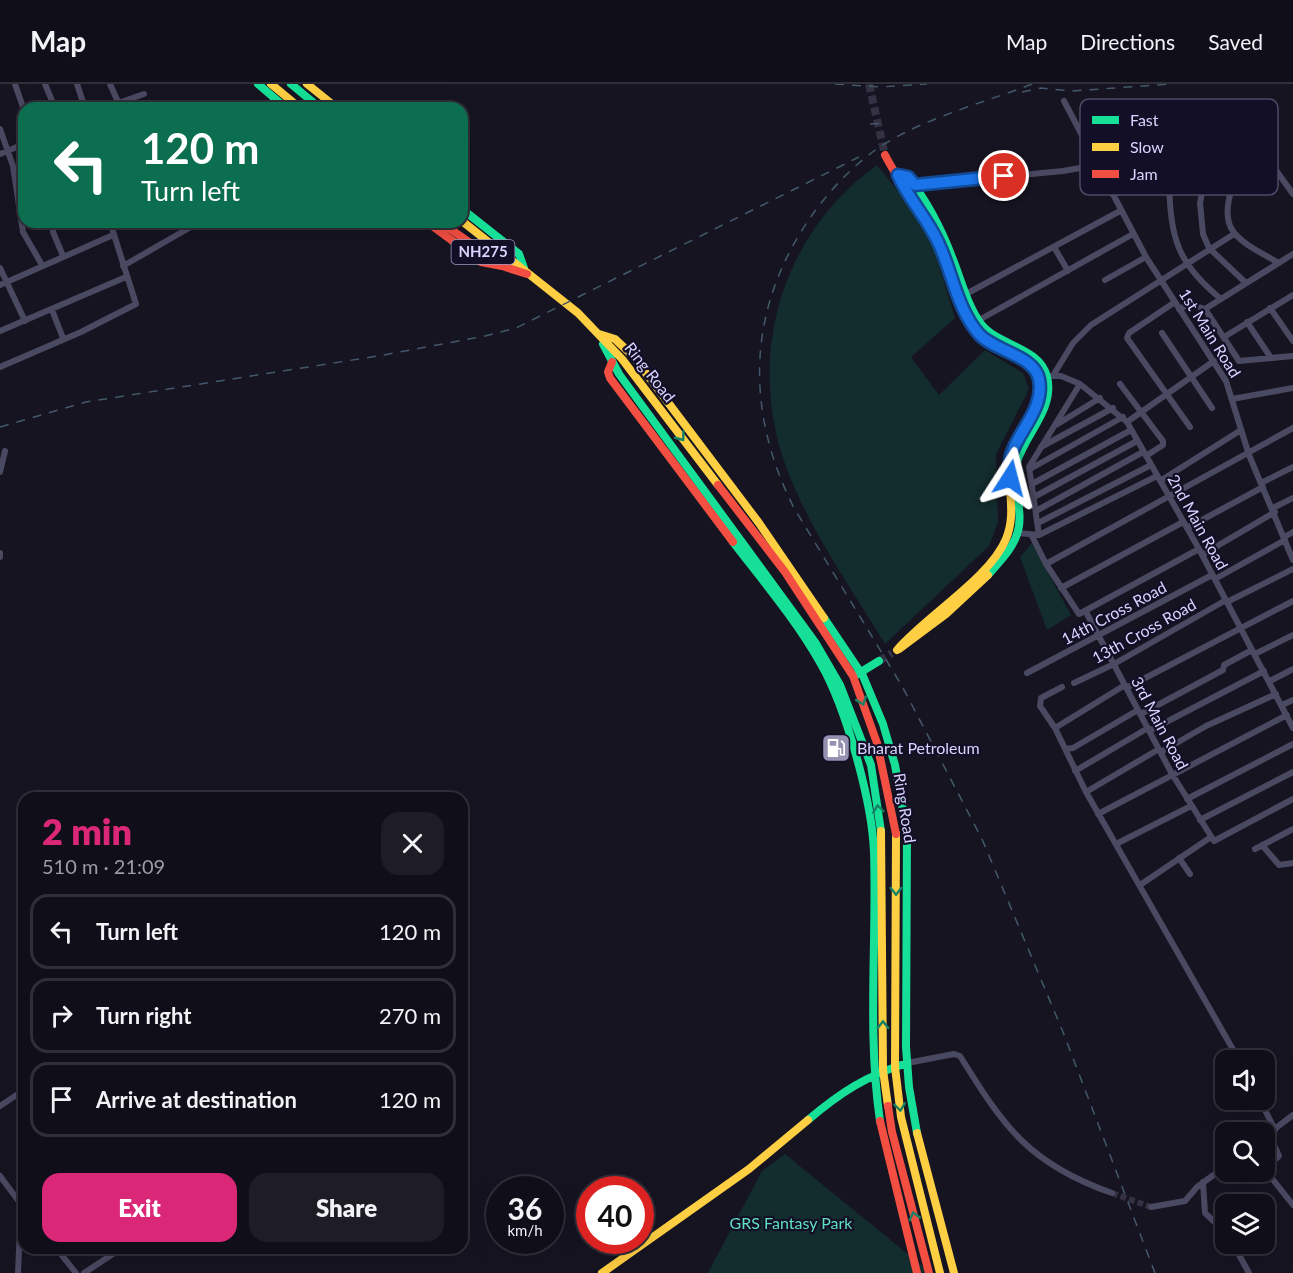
<!DOCTYPE html>
<html lang="en">
<head>
<meta charset="utf-8">
<style>
	:root { --surface:#100f19; --page:#1e1d26; --text:#f1f3f6; --muted:#9c9ca2; --line:#302f38; --accent:#db2777 }
	body { margin:0; font-family:Lato,sans-serif; background:var(--page); color:var(--text); height:100vh; display:flex; flex-direction:column; font-size:22px; white-space:nowrap }
	* { box-sizing:border-box; margin:0 }
	p { font-size:20px; color:var(--muted) }
	.icon { flex:none; width:33px; height:33px; fill:none; stroke:currentColor; stroke-width:2; stroke-linecap:round; stroke-linejoin:round }
	.map { position:relative; flex:1; overflow:hidden }
	.details { position:absolute; left:18px; top:708px; width:450px; height:462px; display:flex; flex-direction:column; background:var(--surface); border-radius:18px; box-shadow:0 6px 24px #0002,0 0 0 2px var(--line) }
	.details>* { flex:none }
	.hud { position:absolute; left:18px; top:18px; width:450px; height:126px; border-radius:18px; box-shadow:0 6px 24px #0002,0 0 0 2px var(--line); background:#0b6e4f; color:#fff; overflow:hidden }
	.buttons { position:absolute; left:1215px; top:966px; display:grid; gap:12px }
	.buttons a { display:grid; place-items:center; width:60px; height:60px; border-radius:12px; background:var(--surface); box-shadow:0 6px 24px #0002,0 0 0 2px var(--line); font-size:30px }
	.speed { position:absolute; left:486px; top:1092px; display:flex; gap:12px; font-size:30px; font-weight:700; text-align:center }
	.speed>* { display:grid; place-content:center; width:78px; height:78px; border-radius:50%; background:var(--surface); box-shadow:0 6px 24px #0002,0 0 0 2px var(--line); line-height:1 }
	.speed small { font-size:15px; font-weight:400 }
	.speed .limit { border:9px solid #d22; background:#fff; color:#111 }
	.pin { position:absolute; display:grid; place-items:center; width:51px; height:51px; color:#fff; margin:-26px; border:3px solid #fff; border-radius:50%; box-shadow:0 2px 6px #0007 }
	.me { position:absolute; width:66px; margin:-33px; rotate:9deg; stroke-linejoin:round; filter:drop-shadow(0 0 4px #0008) }
	.turn { display:flex; align-items:center; gap:21px; height:126px; padding:0 24px; font-size:27px }
	.turn .icon { width:78px; height:78px; stroke-width:2.5 }
	.turn b { display:block; font-size:42px; line-height:51px }
	.round { display:grid; place-items:center; flex:none; width:63px; height:63px; border-radius:18px; background:var(--page) }
	.overview { display:flex; align-items:center; justify-content:space-between; height:102px; padding:0 24px }
	h1 { font-size:36px; font-weight:800; line-height:45px; color:var(--accent) }
	.action { display:flex; gap:12px; margin-top:auto; padding:12px 24px }
	.action a { flex:1; height:69px; border-radius:18px; background:var(--accent); color:#fff; font-size:24px; font-weight:800; line-height:69px; text-align:center }
	.action a+a { background:var(--page); color:var(--text) }
	ul { padding:0; list-style:none }
	li { display:flex; align-items:center; gap:18px; height:75px; margin:0 12px 9px; padding:0 12px; border:3px solid var(--line); border-radius:18px }
	li div { flex:1 }
	li b { display:block; font-size:22px }
	li em { font-style:normal }
	header { display:flex; align-items:center; gap:36px; box-sizing:border-box; height:84px; padding:0 30px; background:var(--surface); border-bottom:2px solid var(--line) }
	header strong { font-size:28px }
	nav { display:flex; gap:33px; margin-inline-start:auto; font-size:21px }
	.map>svg:first-child { display:block }
</style>
</head>
<body>
<header>
<strong>Map</strong>
<nav><a>Map</a><a>Directions</a><a>Saved</a></nav>
</header>
<div class="map">
<svg width="1293" height="1189" viewBox="0 0 1293 1189">
	<rect width="100%" height="100%" fill="#161421"/>
	<path fill="#132c2d" d="M 877,81 L 905,116 L 933,161 L 955,234 L 911,273 L 939,311 L 985,266 L 1023,289 L 1029,305 L 996,370 L 998,438 L 989,462 L 885,560 C 853,507 816,455 792,398 C 743,284 776,153 877,81 Z
		M 1032,459 L 1071,531 L 1047,546 L 1020,473 Z
		M 785,1070 L 925,1184 L 926,1189 L 708,1189 L 762,1087 Z"/>
	<g fill="none" stroke-linecap="round" stroke-linejoin="round">
		<path stroke="#333142" stroke-width="6" stroke-dasharray="6 3" stroke-linecap="butt" d="M 1112,1109 L 1151,1123"/>
		<path stroke="#333142" stroke-width="8" stroke-dasharray="8 4" stroke-linecap="butt" d="M 869,0 L 885,71
			M 879,577 L 892,569"/>
		<path stroke="#4a4962" stroke-width="6" d="M 15,0 L 24,26
			M 45,0 L 55,24
			M 77,0 L 85,24
			M 110,0 L 118,18
			M 130,15 L 133,24
			M 1064,17 L 1146,173 L 1226,297 L 1249,371 L 1293,476
			M 104,24 L 144,10
			M 0,45 L 13,82 L 23,148 L 42,181
			M 1199,62 L 1205,94 L 1200,119 L 1203,150 L 1209,164 L 1246,199
			M 0,70 L 24,60
			M 1237,88 C 1216,146 1230,152 1279,179
			M 1169,100 C 1171,155 1177,179 1221,215
			M 915,101 L 1063,87 L 1246,55 L 1273,82 L 1293,110
			M 1112,110 L 1273,82
			M 53,138 L 53,148 L 63,172
			M 1054,163 L 1068,187
			M 123,182 L 189,144
			M 0,184 L 25,237
			M 1105,196 L 1146,173
			M 0,201 L 113,151
			M 966,210 L 1120,127
			M 1175,218 L 1129,249 L 1127,254 L 1190,343
			M 1270,224 L 1293,257
			M 1179,225 L 1190,220 L 1205,225 L 1239,277 L 1293,272
			M 1205,225 L 1293,170
			M 52,226 L 63,254
			M 979,236 L 1133,150
			M 1247,238 L 1271,274
			M 0,247 L 126,193
			M 1162,249 L 1212,324
			M 1224,253 L 1293,211
			M 0,283 L 81,248 L 136,220 L 110,138
			M 1054,290 L 1073,259 L 1091,241 L 1234,150
			M 1045,292 L 1061,292 L 1080,300 L 1127,338 L 1199,465 L 1293,644
			M 1120,300 L 1163,357 L 1163,361 L 1146,372
			M 1232,315 L 1293,304
			M 1127,338 L 1214,277
			M 1056,341 L 1100,314
			M 1041,363 L 1113,324
			M 1030,385 L 1123,333
			M 0,388 L 5,367
			M 1160,397 L 1241,346
			M 1261,399 L 1293,383
			M 1032,400 L 1131,346
			M 1034,413 L 1137,357
			M 1273,424 L 1293,414
			M 1036,427 L 1143,368
			M 1038,439 L 1151,381
			M 1187,444 L 1263,403
			M 1018,449 L 1039,451 L 1029,383 L 1080,300
			M 1039,451 L 1157,392
			M 1032,452 L 1046,480 L 1079,530 L 1199,465
			M 1284,453 L 1293,448
			M 0,469 L 0,473
			M 1202,471 L 1275,428
			M 1046,480 L 1293,344
			M 1215,495 L 1285,456
			M 1061,504 L 1183,438
			M 1227,518 L 1293,485
			M 1086,528 L 1172,690 L 1214,757 L 1293,715
			M 1255,570 L 1293,551
			M 1027,589 L 1212,491
			M 1270,597 L 1293,585
			M 1074,599 L 1114,580 L 1226,516
			M 1062,603 L 1041,614 L 1040,622 L 1055,644 L 1086,708 L 1239,976
			M 1126,604 L 1293,517
			M 1282,621 L 1293,616
			M 1141,630 L 1223,586 L 1224,581 L 1252,566
			M 1055,644 L 1125,601
			M 1149,647 L 1264,587
			M 1065,665 L 1073,664 L 1138,626
			M 1161,668 L 1206,642 L 1276,610
			M 1075,687 L 1148,644
			M 1086,708 L 1159,665
			M 1187,715 L 1293,660
			M 1098,730 L 1287,631
			M 1200,736 L 1293,688
			M 1116,760 L 1191,722
			M 1262,761 L 1279,781 L 1293,779
			M 1255,765 L 1293,745
			M 1179,774 L 1190,790
			M 1140,801 L 1211,753
			M 907,979 L 954,970 L 960,972 C 1004,1043 1029,1080 1112,1109
			M 1260,1016 L 1275,1046
			M 0,1022 L 24,1006
			M 1269,1050 L 1279,1072 L 1267,1083 L 1266,1087 L 1293,1121
			M 1264,1053 L 1293,1031
			M 0,1092 L 23,1123
			M 1203,1098 L 1205,1129 L 1226,1149
			M 1151,1123 L 1185,1117 L 1197,1103 L 1226,1082
			M 1233,1160 L 1249,1189
			M 56,1164 L 76,1189
			M 18,1189 L 21,1120
			M 84,1189 L 122,1164"/>
		<path stroke="#16e098" stroke-width="8" d="M 258,0 L 286,24
			M 291,0 L 320,24
			M 898,91 L 908,93 C 927,117 941,144 952,173 C 961,195 967,221 981,240 C 998,262 1040,263 1047,293 C 1055,325 1025,350 1017,378 C 1011,401 1025,428 1017,450 C 1012,466 998,479 988,491
			M 462,125 L 519,170 L 524,184
			M 603,260 L 619,290 L 815,558 L 840,601 L 871,681 L 881,747
			M 733,458 C 763,497 797,537 821,580 C 846,624 872,717 874,768 C 877,858 867,948 880,1037
			M 824,534 L 863,592 L 883,640 L 895,681 L 907,749 L 906,963 L 909,1003 L 917,1049
			M 856,591 L 879,577
			M 808,1036 C 841,1008 866,992 907,979"/>
		<path stroke="#ffcf43" stroke-width="8" d="M 271,0 L 300,24
			M 307,0 L 337,24
			M 462,137 L 578,229 L 622,275 L 718,401
			M 599,250 L 615,255 L 633,272 L 759,439 L 824,534
			M 899,565 L 946,530 L 988,491
			M 897,566 C 926,532 990,494 1006,455 C 1021,418 996,392 1023,349
			M 881,747 L 883,986 L 888,1022
			M 896,750 L 895,983 L 901,1033 L 940,1189
			M 917,1049 L 954,1189
			M 602,1189 L 749,1085 L 808,1036"/>
		<path stroke="#f24e42" stroke-width="8" d="M 885,71 C 900,101 923,126 937,157 C 951,186 956,223 978,248 C 994,267 1029,268 1038,294 C 1045,313 1033,332 1023,349
			M 427,138 L 481,178 L 502,182
			M 440,138 L 505,183 L 527,190
			M 612,278 L 608,288 L 610,294 L 733,458
			M 718,401 L 785,488 L 853,592 L 877,659 L 896,750
			M 888,1022 L 892,1048 L 929,1189
			M 880,1037 L 917,1189"/>
		<path stroke="#43596b" stroke-width="1.5" stroke-dasharray="9 8" stroke-linecap="butt" d="M 835,0 L 880,3 L 927,0
			M 1032,0 C 986,18 935,31 891,56 C 863,72 838,97 818,123 C 748,216 742,321 794,424 L 902,602 L 982,755 L 1063,948 L 1155,1189
			M 1022,8 L 1041,4 L 1072,7 L 1171,0
			M 870,40 L 886,39
			M 0,343 L 86,318 L 378,272 L 485,252 L 516,244 L 859,73"/>
	</g>
	<defs><path id="oneway-chevron" d="M-2-3.5L2.5 0L-2 3.5" fill="none" stroke-width="1.6" stroke-linecap="round" stroke-linejoin="round" transform="scale(1.5)"/></defs>
	<g stroke="#158265">
		<use href="#oneway-chevron" transform="translate(681 353) rotate(53)"/>
		<use href="#oneway-chevron" transform="translate(862 617) rotate(70)"/>
		<use href="#oneway-chevron" transform="translate(878 725) rotate(-98)"/>
		<use href="#oneway-chevron" transform="translate(896 807) rotate(90)"/>
		<use href="#oneway-chevron" transform="translate(883 941) rotate(-90)"/>
		<use href="#oneway-chevron" transform="translate(900 1023) rotate(83)"/>
		<use href="#oneway-chevron" transform="translate(914 1132) rotate(-105)"/>
	</g>
	<g fill="none" stroke-linecap="round" stroke-linejoin="round">
		<g stroke="#114b97" stroke-width="15">
			<path id="route" d="M 1004,92 L 915,101 L 908,93 L 898,91 C 908,114 927,134 938,158 C 952,187 957,225 979,250 C 994,267 1034,271 1039,295 C 1045,324 1019,346 1011,371 C 1009,379 1010,387 1010,394"/>
		</g>
		<use href="#route" stroke="#1a73e8" stroke-width="10"/>
	</g>
	<defs>
		<g id="fuel-square" transform="scale(1.5)"><rect x="-9" y="-9" width="18" height="18" rx="4" fill="#9591b1" stroke="#130f26"/><path d="M-5.5-6h7V0h2V4h1.3V-2.5L3-4.5l.8-.8L6-3V5H2.5V1h-1V6h-7ZM-4.2-4.7v3.2H.2V-4.7Z" fill="#fff"/></g>
	</defs>
	<g fill-rule="evenodd">
		<use href="#fuel-square" x="836" y="664"/>
	</g>
	<g text-anchor="middle" stroke-width="4.5" stroke-linejoin="round" paint-order="stroke">
		<rect fill="#130f26" stroke="#9e99be" stroke-width="1.5" x="451.5" y="156" width="63" height="24" rx="4.5"/>
		<g font-size="15" font-weight="bold" fill="#d9d4ff">
			<text x="483" y="173">NH275</text>
		</g>
		<g font-size="16" fill="#d9d4ff" stroke="#130f26">
			<text transform="translate(1210 249) rotate(58)" y="6">1st Main Road</text>
			<text transform="translate(650 288) rotate(52)" y="6">Ring Road</text>
			<text transform="translate(1198 438) rotate(61)" y="6">2nd Main Road</text>
			<text transform="translate(1114 529) rotate(-28)" y="6">14th Cross Road</text>
			<text transform="translate(1144 547) rotate(-29)" y="6">13th Cross Road</text>
			<text transform="translate(1160 639) rotate(62)" y="6">3rd Main Road</text>
			<text transform="translate(905 724) rotate(81)" y="6">Ring Road</text>
		</g>
		<g font-size="16" fill="#d9d4ff" stroke="#130f26" text-anchor="start">
			<text x="857" y="670">Bharat Petroleum</text>
		</g>
		<g font-size="16" fill="#5fe0c0" stroke="#130f26">
			<text x="791" y="1145">GRS Fantasy Park</text>
		</g>
	</g>
	<rect x="1080" y="15" width="198" height="96" rx="9" fill="#130f26" stroke="#4e4a67" stroke-width="1.5"/>
	<rect x="1092" y="32" width="27" height="8" fill="#16e098"/>
	<rect x="1092" y="59" width="27" height="8" fill="#ffcf43"/>
	<rect x="1092" y="86" width="27" height="8" fill="#f24e42"/>
	<g font-size="16" fill="#d9d4ff">
		<text x="1130" y="42">Fast</text>
		<text x="1130" y="69">Slow</text>
		<text x="1130" y="96">Jam</text>
	</g>
</svg>
<div class="buttons">
<a><svg class="icon" aria-label="sound" viewBox="0 0 24 24"><path d="M4 9h4l5-4v14l-5-4H4zM17 9q2 3 0 6"/></svg></a>
<a><svg class="icon" aria-label="search" viewBox="0 0 24 24"><circle cx="10" cy="10" r="6"/><path d="M15 15l6 6"/></svg></a>
<a><svg class="icon" aria-label="layers" viewBox="0 0 24 24"><path d="M12 4l9 5-9 5-9-5zM3 14l9 5 9-5"/></svg></a>
</div>
<div class="speed"><div>36<small>km/h</small></div><div class="limit">40</div></div>
<div class="pin" style="left:1004px;top:92px;background:#d93025"><svg class="icon" aria-label="arrive" viewBox="0 0 24 24"><path d="M6 21V4h12l-3 4 3 4H6"/></svg></div>
<svg class="me" style="left:1010px;top:394px" viewBox="-20 -20 40 40"><path d="M0-17L14 15 0 8-14 15z" fill="#1a73e8" stroke="#fff" stroke-width="4"/></svg>
<div class="hud">
<div class="turn"><svg class="icon" aria-label="left" viewBox="0 0 24 24"><path d="M17 20v-9H6M10 6l-5 5 5 5"/></svg><div><b>120 m</b>Turn left</div></div>
</div>
<section class="details">
<div class="overview"><div><h1>2 min</h1><p>510 m · 21:09</p></div><a class="round"><svg class="icon" aria-label="close" viewBox="0 0 24 24"><path d="M6 6l12 12M18 6L6 18"/></svg></a></div>
<ul>
<li><svg class="icon" aria-label="left" viewBox="0 0 24 24"><path d="M17 20v-9H6M10 6l-5 5 5 5"/></svg><div><b>Turn left</b></div><em>120 m</em></li>
<li><svg class="icon" aria-label="right" viewBox="0 0 24 24"><path d="M7 20v-9h11M14 6l5 5-5 5"/></svg><div><b>Turn right</b></div><em>270 m</em></li>
<li><svg class="icon" aria-label="arrive" viewBox="0 0 24 24"><path d="M6 21V4h12l-3 4 3 4H6"/></svg><div><b>Arrive at destination</b></div><em>120 m</em></li>
</ul>
<div class="action"><a>Exit</a><a>Share</a></div>
</section>
</div>
</body>
</html>
